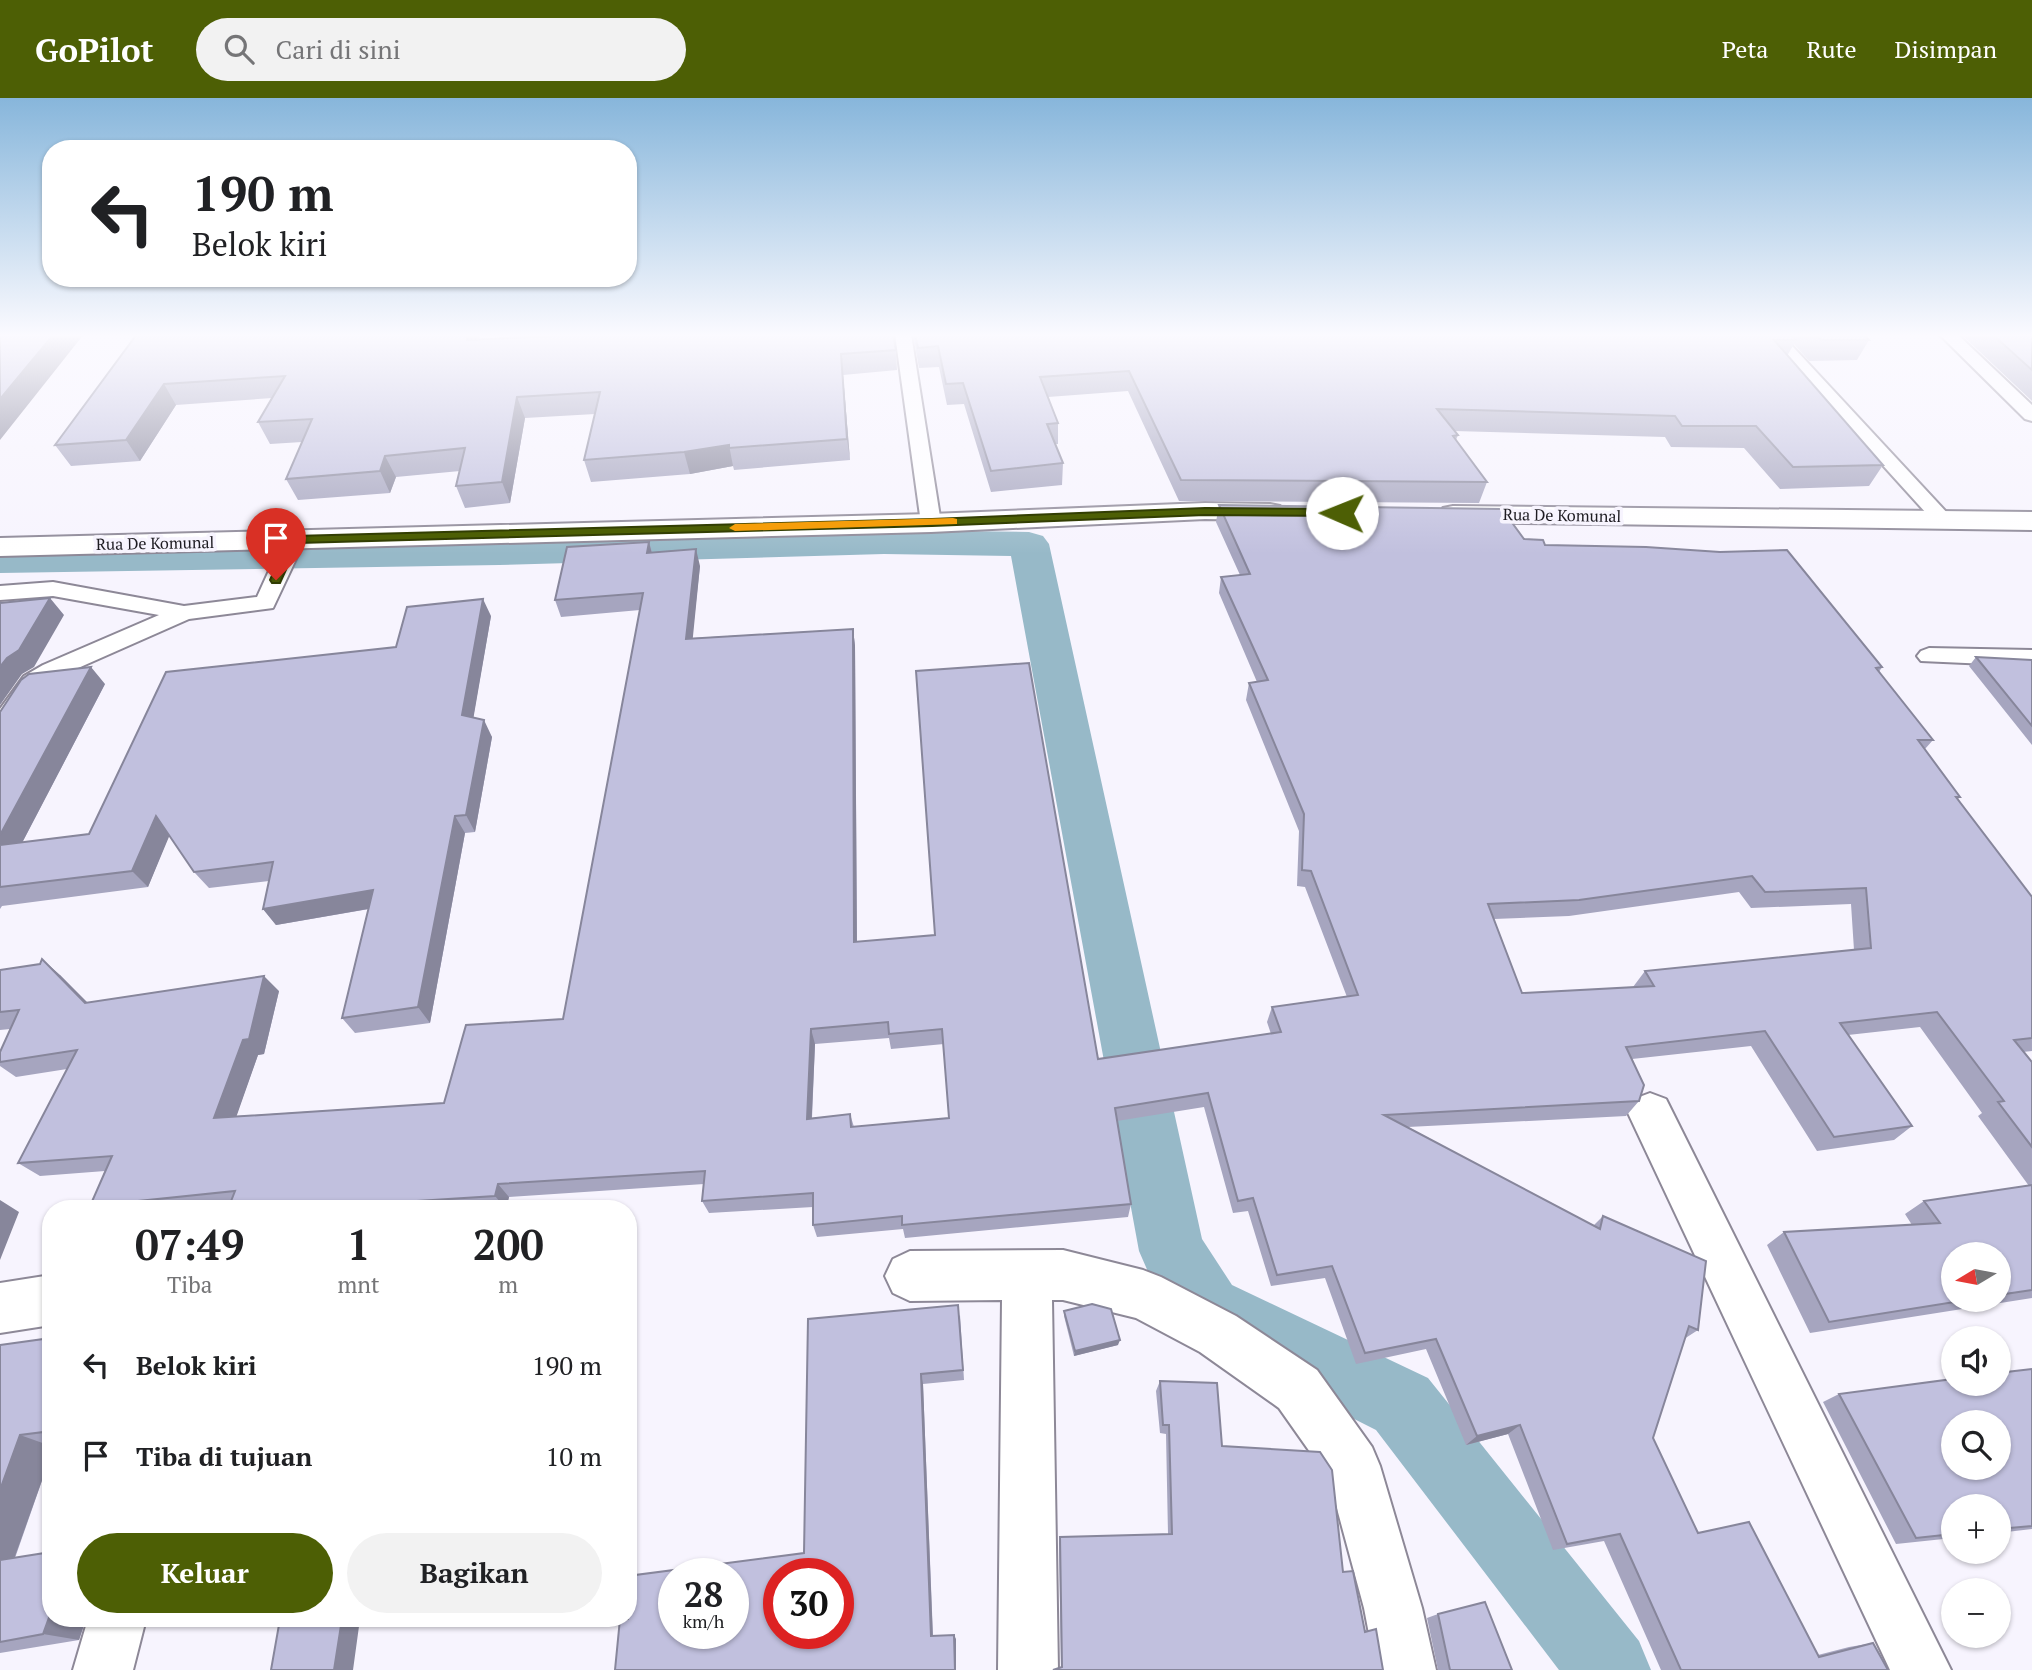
<!DOCTYPE html>
<html lang="id">
<head>
<meta charset="utf-8">
<style>
	:root { --surface:#fff; --page:#f2f2f2; --text:#202124; --muted:#757577; --accent:#4d5f05 }
	body { margin:0; font-family:"PT Serif",serif; background:var(--page); color:var(--text); height:100vh; display:flex; flex-direction:column; font-size:26px; white-space:nowrap }
	* { box-sizing:border-box; margin:0 }
	p { font-size:23px; color:var(--muted) }
	.icon { flex:none; width:38px; height:38px; fill:none; stroke:currentColor; stroke-width:2; stroke-linecap:round; stroke-linejoin:round }
	.map { position:relative; flex:1; overflow:hidden }
	.drawer { position:absolute; left:42px; top:1102px; width:595px; height:427px; display:flex; flex-direction:column; background:var(--surface); border-radius:28px; box-shadow:0 2px 5px #0004 }
	.drawer>* { flex:none }
	.guide { position:absolute; left:42px; top:42px; width:595px; height:147px; border-radius:28px; box-shadow:0 2px 5px #0004; background:#fff; color:var(--text); overflow:hidden }
	.needle { width:46px; rotate:260deg }
	.tools { position:absolute; left:1941px; top:1144px; display:grid; gap:14px }
	.tools a { display:grid; place-items:center; width:70px; height:70px; border-radius:50%; background:var(--surface); box-shadow:0 2px 5px #0004; font-size:35px }
	.speed { position:absolute; left:658px; top:1460px; display:flex; gap:14px; font-size:35px; font-weight:700; text-align:center }
	.speed>* { display:grid; place-content:center; width:91px; height:91px; border-radius:50%; background:var(--surface); box-shadow:0 2px 5px #0004; line-height:1 }
	.speed small { font-size:18px; font-weight:400 }
	.speed .limit { border:10px solid #d22; background:#fff; color:#111 }
	.pin { position:absolute; display:grid; place-items:center; width:60px; height:60px; color:#fff; margin:-72px -30px; border-radius:50% 50% 50% 0; rotate:-45deg; box-shadow:0 0 7px #0007 }
	.pin .icon { rotate:45deg }
	.me { position:absolute; width:77px; margin:-38px; rotate:271deg; stroke-linejoin:round; filter:drop-shadow(0 0 5px #0008) }
	.turn { display:flex; align-items:center; gap:24px; height:147px; padding:0 35px; font-size:32px }
	.turn .icon { width:91px; height:91px; stroke-width:2.5 }
	.turn b { display:block; font-size:49px; line-height:60px }
	.eta { display:flex; justify-content:space-evenly; align-items:center; height:119px; text-align:center }
	.eta b { font-size:42px; font-weight:800; line-height:49px }
	.button { display:flex; gap:14px; margin-top:auto; padding:14px 35px }
	.button a { flex:1; height:80px; border-radius:42px; background:var(--accent); color:#fff; font-size:28px; font-weight:800; line-height:80px; text-align:center }
	.button a+a { background:var(--page); color:var(--text) }
	ul { padding:0; list-style:none }
	li { display:flex; align-items:center; gap:21px; height:91px; padding:0 35px }
	li div { flex:1 }
	li b { display:block; font-size:26px }
	li em { font-style:normal }
	header { display:flex; align-items:center; gap:42px; box-sizing:border-box; height:98px; padding:0 35px; background:var(--accent); color:#fff }
	header strong { font-size:33px }
	nav { display:flex; gap:38px; margin-inline-start:auto; font-size:24px }
	.search { width:490px; height:63px; background:var(--page); display:flex; align-items:center; gap:18px; box-sizing:border-box; padding:0 24px; border-radius:38px; color:var(--muted); font-size:26px }
	.map>svg:first-child { display:block }
</style>
</head>
<body>
<header>
<strong>GoPilot</strong>
<div class="search"><svg class="icon" aria-label="search" viewBox="0 0 24 24"><circle cx="10" cy="10" r="6"/><path d="M15 15l6 6"/></svg>Cari di sini</div>
<nav><a>Peta</a><a>Rute</a><a>Disimpan</a></nav>
</header>
<div class="map">
<svg width="2032" height="1572" viewBox="0 0 2032 1572">
	<rect width="100%" height="100%" fill="#f7f4fe"/>
	<g fill="none" stroke-linecap="round" stroke-linejoin="round">
		<path fill="#97b9c8" fill-rule="evenodd" d="M 884,432 L 1029,434 L 1043,438 L 1049,446 L 1202,1141 L 1232,1187 L 1428,1280 L 1639,1543 L 1651,1572 L 1559,1572 L 1376,1332 L 1184,1235 L 1149,1176 L 1139,1153 L 1011,458 L 884,456 L 499,467 L 0,475 L 0,451 L 499,443 Z"/>
		<g stroke="#8d8897" stroke-width="4">
			<path id="lane" d="M 895,236 L 911,236 L 941,425 L 938,429 L 924,429 L 921,425 Z
				M 1764,236 L 1781,236 L 1950,418 L 1953,422 L 1950,426 L 1936,426 Z
				M 1939,236 L 1957,236 L 2032,307 L 2032,323 L 2025,321 Z
				M 294,436 L 301,438 L 305,442 L 273,510 L 189,521 L 60,578 L 34,597 L 9,637 L 0,640 L 0,611 L 24,578 L 43,567 L 159,517 L 53,498 L 0,502 L 0,488 L 53,484 L 184,508 L 257,499 L 283,442 L 287,438 Z
				M 1929,550 L 2032,552 L 2032,568 L 1921,563 L 1917,558 L 1921,553 Z"/>
		</g>
		<g stroke="#8d8897" stroke-width="4">
			<path id="street" d="M 1205,405 L 1270,406 L 1280,408 L 1284,414 L 1280,420 L 1270,422 L 1205,421 L 931,434 L 0,458 L 0,440 L 931,416 Z
				M 1453,408 L 2032,414 L 2032,432 L 1453,424 L 1443,422 L 1439,416 L 1443,410 Z
				M 1650,995 L 1666,1001 L 1951,1572 L 1890,1572 L 1628,1015 L 1634,1001 Z
				M 1063,1152 L 1143,1172 L 1161,1179 L 1236,1218 L 1317,1272 L 1372,1349 L 1380,1368 L 1422,1510 L 1436,1572 L 1376,1572 L 1364,1510 L 1329,1381 L 1279,1310 L 1200,1254 L 1136,1220 L 1063,1202 L 1052,1202 L 1058,1572 L 998,1572 L 1002,1202 L 910,1203 L 893,1195 L 885,1178 L 893,1161 L 910,1153 Z
				M 51,1177 L 51,1227 L 0,1235 L 0,1185 Z
				M 88,1521 L 146,1521 L 133,1572 L 73,1572 Z"/>
		</g>
		<use href="#lane" fill="#fff" fill-rule="evenodd"/>
		<use href="#street" fill="#fff" fill-rule="evenodd"/>
	</g>
	<path fill="#a6a5bf" fill-rule="evenodd" d="M 137,236 L 480,236 L 479,242 L 896,252 L 897,272 L 843,277 L 850,362 L 734,372 L 733,368 L 690,376 L 591,384 L 584,362 L 595,316 L 525,320 L 510,405 L 465,410 L 456,388 L 460,373 L 396,379 L 390,395 L 298,402 L 286,381 L 302,344 L 270,346 L 258,324 L 272,300 L 176,307 L 140,363 L 71,368 L 55,347 Z
		M 913,236 L 1863,236 L 1869,242 L 1857,262 L 1809,263 L 1794,246 L 1787,258 L 1883,367 L 1869,388 L 1780,391 L 1744,350 L 1671,349 L 1665,339 L 1454,333 L 1458,337 L 1456,342 L 1487,384 L 1479,405 L 1179,403 L 1128,293 L 1048,299 L 1058,325 L 1058,346 L 1055,346 L 1063,365 L 1062,387 L 991,394 L 964,306 L 947,307 L 939,269 L 919,270 Z
		M 1961,236 L 2032,236 L 2032,303 Z
		M 1219,407 L 1524,441 L 1545,447 L 1882,569 L 1879,574 L 1933,642 L 1925,651 L 1960,699 L 1958,701 L 2032,799 L 2032,953 L 2023,954 L 2032,964 L 2032,1200 L 1810,1235 L 1767,1147 L 1784,1134 L 1912,1127 L 1905,1116 L 1924,1103 L 2029,1088 L 1978,1018 L 1982,1015 L 1920,929 L 1848,937 L 1912,1028 L 1894,1042 L 1817,1053 L 1751,948 L 1632,961 L 1639,1003 L 1626,1018 L 1408,1029 L 1593,1128 L 1603,1118 L 1698,1232 L 1684,1241 L 1653,1340 L 1698,1435 L 1818,1557 L 1849,1549 L 1873,1545 L 1888,1572 L 1661,1572 L 1604,1443 L 1553,1452 L 1508,1336 L 1466,1347 L 1426,1251 L 1356,1266 L 1325,1180 L 1271,1188 L 1248,1113 L 1233,1115 L 1204,1009 L 1117,1023 L 1131,1106 L 1128,1119 L 905,1140 L 903,1131 L 817,1139 L 813,1127 L 813,1109 L 709,1115 L 702,1103 L 704,1086 L 509,1099 L 506,1111 L 228,1111 L 229,1108 L 199,1111 L 96,1111 L 90,1108 L 105,1073 L 40,1078 L 18,1065 L 67,971 L 16,979 L 0,968 L 0,954 L 10,931 L 0,932 L 0,872 L 60,877 L 87,905 L 279,893 L 264,956 L 258,957 L 236,1018 L 444,1005 L 563,921 L 640,512 L 561,519 L 555,502 L 649,444 L 652,454 L 700,468 L 692,540 L 853,531 L 855,548 L 857,844 L 1098,961 L 1271,936 L 1267,924 L 1272,909 L 1347,899 L 1305,789 L 1297,788 L 1299,733 L 1246,602 L 1249,585 L 1257,584 L 1219,495 L 1221,479 L 1240,477 L 1216,424 ZM 1739,794 L 1751,810 L 1851,806 L 1854,852 L 1645,873 L 1633,889 L 1522,895 L 1494,821 L 1569,818 ZM 889,940 L 891,951 L 944,946 L 949,1020 L 854,1029 L 850,1016 L 812,1020 L 815,946 ZM 1998,1157 L 1998,1202 L 1953,1202 Z
		M 491,518 L 473,620 L 492,639 L 475,734 L 465,735 L 430,925 L 355,935 L 342,920 L 369,811 L 276,827 L 263,811 L 269,783 L 209,790 L 194,774 L 169,737 L 148,789 L 2,808 L 0,811 L 0,614 L 105,586 L 22,745 L 89,736 L 396,549 Z
		M 1976,559 L 2032,562 L 2032,647 L 1969,568 Z
		M 1064,1213 L 1118,1247 L 1074,1258 L 1064,1218 Z
		M 960,1217 L 964,1282 L 923,1286 L 933,1538 L 956,1541 L 956,1572 L 615,1572 L 804,1455 Z
		M 51,1240 L 51,1357 L 15,1460 L 51,1521 L 86,1521 L 79,1542 L 0,1555 L 0,1247 Z
		M 2032,1271 L 2032,1431 L 1998,1435 L 1998,1409 L 1953,1409 L 1953,1440 L 1896,1446 L 1823,1304 L 1839,1296 Z
		M 1160,1283 L 1343,1474 L 1365,1534 L 1383,1572 L 1061,1569 L 1059,1445 L 1060,1439 L 1168,1436 L 1166,1336 L 1160,1335 L 1156,1293 Z
		M 1438,1516 L 1512,1572 L 1438,1572 L 1427,1520 Z"/>
	<path fill="#87869b" d="M 54,236 L 84,236 L 0,342 L 0,301 Z
		M 469,236 L 480,236 L 475,263 L 467,242 Z
		M 841,256 L 843,277 L 850,362 L 847,341 Z
		M 164,286 L 176,307 L 140,363 L 126,342 Z
		M 517,299 L 525,320 L 510,405 L 502,384 Z
		M 729,347 L 733,368 L 690,376 L 684,354 Z
		M 385,358 L 396,379 L 390,395 L 380,373 Z
		M 649,444 L 653,460 L 647,455 Z
		M 696,451 L 700,468 L 691,558 L 686,541 Z
		M 50,500 L 64,517 L 34,569 L 22,576 L 0,607 L 0,569 Z
		M 483,501 L 491,518 L 471,634 L 462,617 Z
		M 853,531 L 855,548 L 857,860 L 854,844 Z
		M 91,569 L 105,586 L 12,764 L 0,754 L 0,737 Z
		M 484,622 L 492,639 L 475,734 L 466,717 Z
		M 156,718 L 171,734 L 148,789 L 132,773 Z
		M 455,718 L 465,735 L 430,925 L 418,909 Z
		M 373,792 L 385,808 L 276,827 L 263,811 Z
		M 42,861 L 60,877 L 103,920 L 85,905 Z
		M 264,878 L 279,893 L 264,956 L 258,957 L 231,1034 L 214,1020 Z
		M 811,931 L 815,946 L 811,1035 L 807,1021 Z
		M 498,1086 L 509,1099 L 506,1111 L 495,1098 Z
		M 0,1102 L 19,1114 L 0,1162 Z
		M 1120,1242 L 1118,1247 L 1074,1258 L 1075,1253 Z
		M 921,1276 L 923,1286 L 933,1543 L 931,1538 Z
		M 1520,1327 L 1508,1336 L 1466,1347 L 1477,1338 Z
		M 20,1337 L 51,1348 L 51,1357 L 9,1475 L 0,1473 L 0,1392 Z
		M 51,1514 L 51,1521 L 86,1521 L 79,1542 L 43,1536 Z
		M 342,1521 L 360,1521 L 353,1572 L 334,1572 Z
		M 954,1537 L 956,1541 L 956,1572 L 955,1572 Z"/>
	<path fill="#c1c0de" stroke="#87869b" stroke-width="2" fill-rule="evenodd" d="M 0,236 L 54,236 L 0,301 Z
		M 137,236 L 469,236 L 467,242 L 551,238 L 552,236 L 893,236 L 896,252 L 841,256 L 847,341 L 729,350 L 729,347 L 684,354 L 584,362 L 600,294 L 517,299 L 502,384 L 456,388 L 465,350 L 385,358 L 380,373 L 286,381 L 312,321 L 258,324 L 285,278 L 164,286 L 126,342 L 55,347 Z
		M 915,236 L 1790,236 L 1796,242 L 1774,242 L 1883,367 L 1793,369 L 1756,328 L 1682,328 L 1675,318 L 1437,311 L 1458,337 L 1453,338 L 1487,384 L 1181,382 L 1129,273 L 1040,279 L 1058,325 L 1047,326 L 1063,365 L 991,373 L 963,285 L 946,286 L 938,248 L 918,250 Z
		M 1815,236 L 1863,236 L 1869,242 L 1821,242 Z
		M 1992,236 L 2032,236 L 2032,272 Z
		M 1219,407 L 1502,411 L 1524,441 L 1543,442 L 1545,447 L 1646,449 L 1720,454 L 1787,452 L 1882,569 L 1876,570 L 1933,642 L 1918,642 L 1960,699 L 1956,699 L 2032,799 L 2032,940 L 2014,942 L 2032,964 L 2032,1049 L 1998,1004 L 2004,1003 L 1937,914 L 1840,925 L 1912,1028 L 1834,1039 L 1765,933 L 1626,949 L 1644,987 L 1639,1003 L 1384,1017 L 1600,1131 L 1603,1118 L 1706,1163 L 1698,1232 L 1689,1228 L 1653,1340 L 1698,1435 L 1749,1424 L 1819,1559 L 1873,1545 L 1888,1572 L 1681,1572 L 1620,1436 L 1567,1446 L 1520,1327 L 1477,1338 L 1436,1241 L 1365,1255 L 1332,1168 L 1277,1177 L 1253,1100 L 1238,1103 L 1208,995 L 1115,1010 L 1131,1106 L 902,1127 L 902,1118 L 813,1127 L 813,1095 L 702,1103 L 705,1073 L 498,1086 L 495,1098 L 292,1111 L 228,1111 L 235,1093 L 90,1108 L 112,1058 L 18,1065 L 77,952 L 0,964 L 0,954 L 19,912 L 0,914 L 0,872 L 40,866 L 42,861 L 85,905 L 264,878 L 249,941 L 243,942 L 214,1020 L 444,1005 L 466,927 L 563,921 L 643,495 L 555,502 L 567,449 L 649,444 L 647,455 L 696,451 L 686,541 L 853,531 L 854,844 L 935,837 L 916,573 L 1029,565 L 1098,961 L 1281,934 L 1272,909 L 1358,897 L 1311,773 L 1302,772 L 1304,716 L 1249,585 L 1268,582 L 1221,479 L 1250,476 ZM 1752,778 L 1765,794 L 1866,790 L 1871,850 L 1645,873 L 1654,888 L 1522,895 L 1488,806 L 1579,802 ZM 888,924 L 889,936 L 942,931 L 949,1020 L 851,1029 L 850,1016 L 807,1021 L 811,931 Z
		M 50,500 L 19,552 L 7,560 L 0,569 L 0,505 Z
		M 483,501 L 462,617 L 484,622 L 466,717 L 455,718 L 418,909 L 342,920 L 373,792 L 263,811 L 273,764 L 194,774 L 156,718 L 132,773 L 0,789 L 0,747 L 89,736 L 166,574 L 396,549 L 407,509 Z
		M 1976,559 L 2032,562 L 2032,628 Z
		M 91,569 L 0,737 L 0,614 L 21,582 L 29,576 Z
		M 2032,1087 L 2032,1192 L 1998,1197 L 1998,1157 L 1953,1157 L 1953,1202 L 1967,1202 L 1829,1224 L 1784,1134 L 1940,1125 L 1924,1103 Z
		M 1092,1206 L 1111,1211 L 1120,1242 L 1075,1253 L 1064,1213 Z
		M 958,1207 L 963,1272 L 921,1276 L 931,1538 L 954,1537 L 955,1572 L 615,1572 L 620,1521 L 628,1521 L 628,1478 L 804,1455 L 808,1221 ZM 674,1475 L 733,1475 L 733,1535 L 674,1535 ZM 779,1475 L 838,1475 L 838,1535 L 779,1535 Z
		M 51,1240 L 51,1333 L 20,1337 L 0,1392 L 0,1247 Z
		M 2032,1271 L 2032,1428 L 1998,1431 L 1998,1409 L 1953,1409 L 1953,1436 L 1916,1440 L 1839,1296 L 1953,1281 L 1953,1286 L 1998,1286 L 1998,1275 ZM 1953,1325 L 1998,1325 L 1998,1370 L 1953,1370 Z
		M 1160,1283 L 1217,1285 L 1222,1348 L 1320,1354 L 1332,1372 L 1343,1474 L 1353,1473 L 1365,1534 L 1376,1531 L 1383,1572 L 1053,1572 L 1062,1569 L 1060,1439 L 1172,1436 L 1169,1327 L 1163,1327 Z
		M 51,1454 L 51,1514 L 43,1536 L 0,1544 L 0,1462 Z
		M 1485,1504 L 1512,1572 L 1450,1572 L 1438,1516 Z
		M 280,1521 L 342,1521 L 334,1572 L 271,1572 Z"/>
	<linearGradient id="sky" x2="0" y2="1"><stop stop-color="#87b6db"/><stop offset="0.52" stop-color="#fbfaff"/><stop offset="1" stop-color="#fbfaff" stop-opacity="0"/></linearGradient>
	<rect width="2032" height="456" fill="url(#sky)"/>
	<path fill="#4d5f05" stroke="#323e03" stroke-width="2" d="M 1205,410 L 1342,411 L 1348,415 L 1342,418 L 1205,417 L 932,428 L 298,445 L 280,485 L 272,485 L 270,482 L 288,442 L 294,438 L 932,421 Z"/>
	<path fill="#f59e0b" d="M 953,420 L 957,421 L 957,426 L 735,433 L 729,430 L 735,426 Z"/>
	<g text-anchor="middle" stroke-width="7" stroke-linejoin="round" paint-order="stroke">
		<g font-size="16" fill="#1e1c22" stroke="#f7f4fe">
			<text transform="translate(1562 417) rotate(1)" y="6">Rua De Komunal</text>
			<text transform="translate(155 445) rotate(-1)" y="6">Rua De Komunal</text>
		</g>
	</g>
</svg>
<div class="tools">
<a><svg class="needle" viewBox="-14 -14 28 28"><path d="M0-13l5 13h-10z" fill="#e53935"/><path d="M0 13l5-13h-10z" fill="#757577"/></svg></a>
<a><svg class="icon" aria-label="sound" viewBox="0 0 24 24"><path d="M4 9h4l5-4v14l-5-4H4zM17 9q2 3 0 6"/></svg></a>
<a><svg class="icon" aria-label="search" viewBox="0 0 24 24"><circle cx="10" cy="10" r="6"/><path d="M15 15l6 6"/></svg></a>
<a>+</a>
<a>−</a>
</div>
<div class="speed"><div>28<small>km/h</small></div><div class="limit">30</div></div>
<div class="pin" style="left:276px;top:482px;background:#d93025"><svg class="icon" aria-label="arrive" viewBox="0 0 24 24"><path d="M6 21V4h12l-3 4 3 4H6"/></svg></div>
<svg class="me" style="left:1342px;top:415px" viewBox="-20 -20 40 40"><circle r="19" fill="#fff"/><path d="M0-13L10 11 0 6-10 11z" fill="#4d5f05"/></svg>
<div class="guide">
<div class="turn"><svg class="icon" aria-label="left" viewBox="0 0 24 24"><path d="M17 20v-9H6M10 6l-5 5 5 5"/></svg><div><b>190 m</b>Belok kiri</div></div>
</div>
<section class="drawer">
<div class="eta">
<div><b>07:49</b><p>Tiba</p></div>
<div><b>1</b><p>mnt</p></div>
<div><b>200</b><p>m</p></div>
</div>
<ul>
<li><svg class="icon" aria-label="left" viewBox="0 0 24 24"><path d="M17 20v-9H6M10 6l-5 5 5 5"/></svg><div><b>Belok kiri</b></div><em>190 m</em></li>
<li><svg class="icon" aria-label="arrive" viewBox="0 0 24 24"><path d="M6 21V4h12l-3 4 3 4H6"/></svg><div><b>Tiba di tujuan</b></div><em>10 m</em></li>
</ul>
<div class="button"><a>Keluar</a><a>Bagikan</a></div>
</section>
</div>
</body>
</html>
